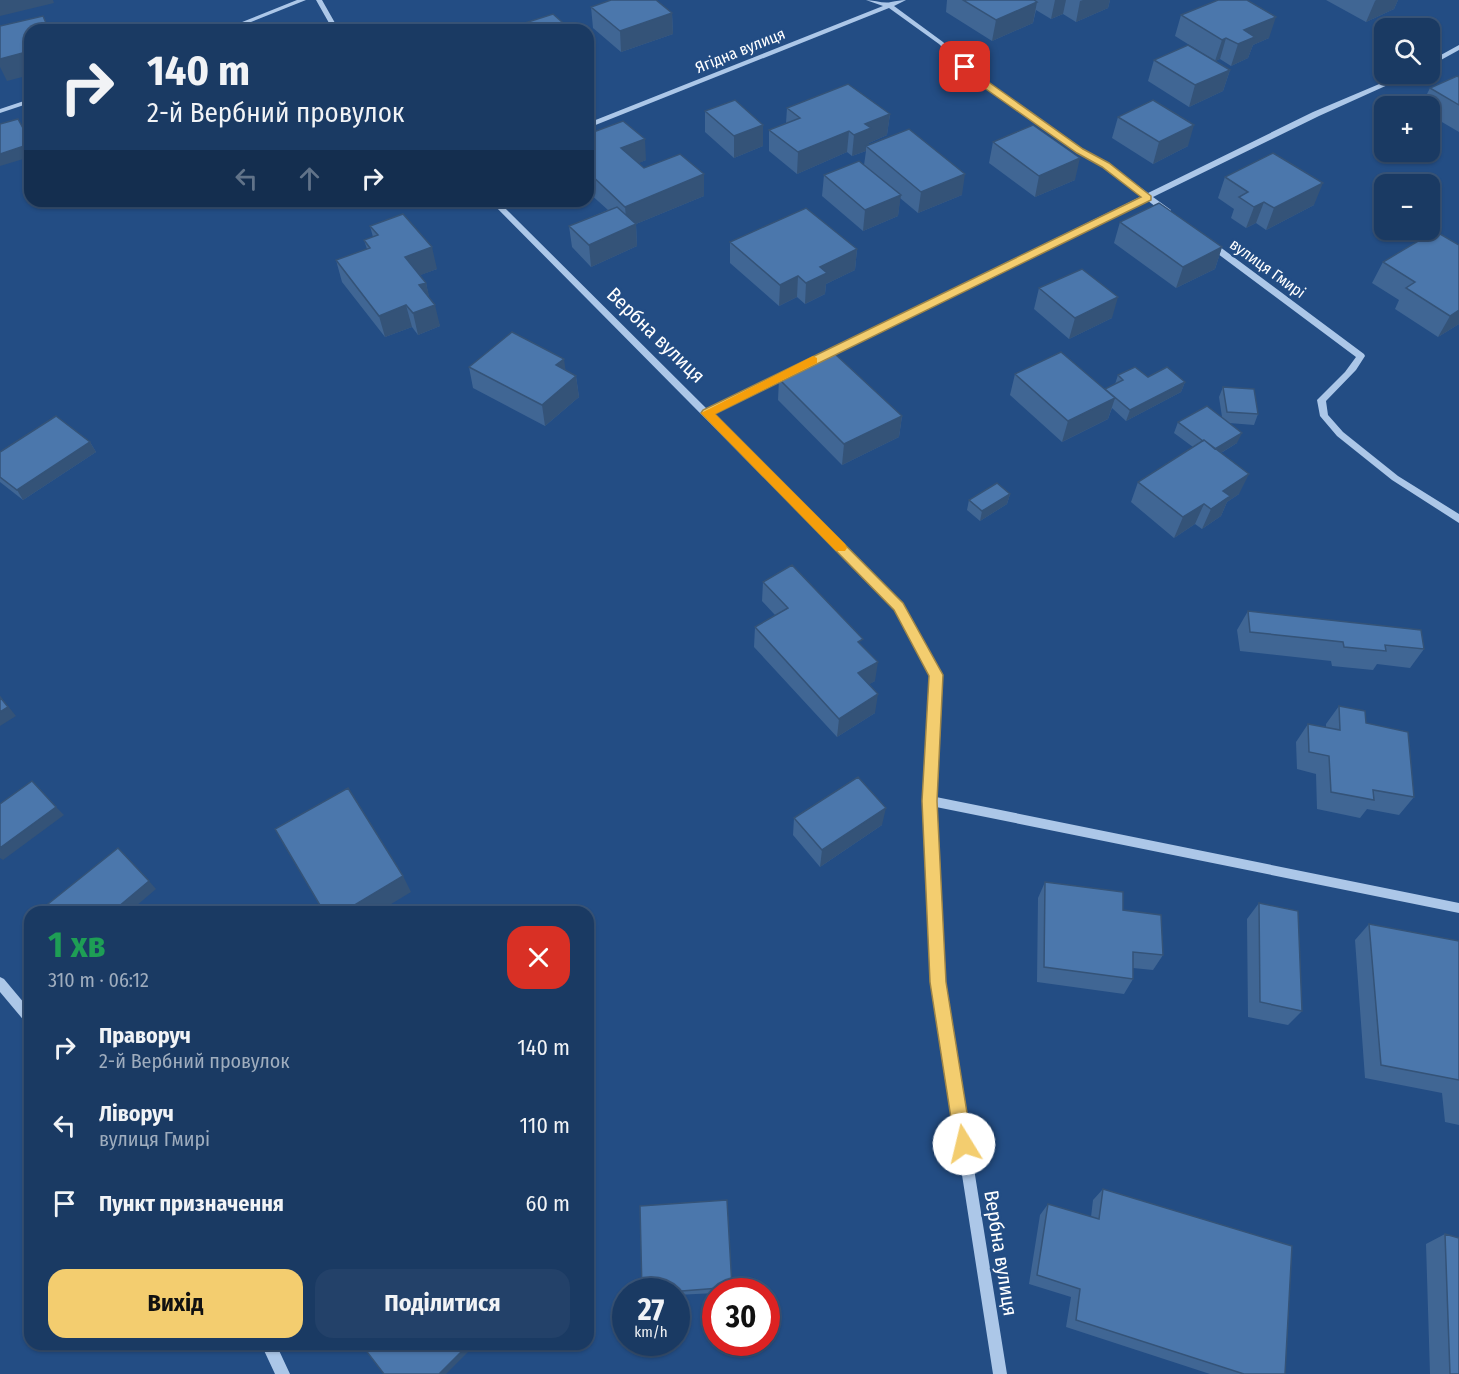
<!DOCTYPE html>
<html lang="uk">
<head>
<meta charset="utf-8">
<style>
	:root { --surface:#1a3a63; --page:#234169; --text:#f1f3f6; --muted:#9fadbe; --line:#385478; --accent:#f3cd6f }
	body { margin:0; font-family:"Fira Sans Condensed",sans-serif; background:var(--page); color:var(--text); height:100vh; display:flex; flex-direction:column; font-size:22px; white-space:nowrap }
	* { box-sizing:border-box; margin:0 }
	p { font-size:20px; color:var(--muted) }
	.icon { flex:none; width:33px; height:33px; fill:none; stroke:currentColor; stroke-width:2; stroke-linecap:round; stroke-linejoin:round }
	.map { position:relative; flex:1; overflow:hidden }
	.drawer { position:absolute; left:24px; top:906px; width:570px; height:444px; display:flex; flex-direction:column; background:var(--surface); border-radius:18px; box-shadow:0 2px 4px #0004,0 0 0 2px var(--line) }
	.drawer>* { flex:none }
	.top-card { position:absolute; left:24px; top:24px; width:570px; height:183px; border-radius:18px; box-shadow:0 2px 4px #0004,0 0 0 2px var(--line); background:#1a3a63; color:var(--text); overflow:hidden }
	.fabs { position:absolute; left:1374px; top:18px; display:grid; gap:12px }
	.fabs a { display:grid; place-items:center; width:66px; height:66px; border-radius:12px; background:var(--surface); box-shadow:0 2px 4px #0004,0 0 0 2px var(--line); font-size:30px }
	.speed { position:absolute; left:612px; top:1278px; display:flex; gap:12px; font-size:30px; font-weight:700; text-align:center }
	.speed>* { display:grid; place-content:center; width:78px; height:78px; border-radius:50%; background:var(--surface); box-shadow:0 2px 4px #0004,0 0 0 2px var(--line); line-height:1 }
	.speed small { font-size:15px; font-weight:400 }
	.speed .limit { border:9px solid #d22; background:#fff; color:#111 }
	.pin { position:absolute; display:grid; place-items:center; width:51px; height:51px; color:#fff; margin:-26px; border-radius:12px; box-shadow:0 3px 9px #0006 }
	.me { position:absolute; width:66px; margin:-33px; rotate:351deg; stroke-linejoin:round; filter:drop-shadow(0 0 4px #0008) }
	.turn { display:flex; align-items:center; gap:21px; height:126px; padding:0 24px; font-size:27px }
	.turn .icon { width:78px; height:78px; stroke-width:2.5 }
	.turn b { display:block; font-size:42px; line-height:51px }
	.lanes { display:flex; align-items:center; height:57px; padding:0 24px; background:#0003; justify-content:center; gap:30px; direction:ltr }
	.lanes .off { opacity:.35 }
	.round { display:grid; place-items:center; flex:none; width:63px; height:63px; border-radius:18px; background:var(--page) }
	.summary { display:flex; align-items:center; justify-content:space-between; height:102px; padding:0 24px }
	h1 { font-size:36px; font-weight:700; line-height:45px; color:#1e9e55 }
	.action { display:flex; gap:12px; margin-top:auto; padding:12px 24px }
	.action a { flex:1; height:69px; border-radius:18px; background:var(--accent); color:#111; font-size:24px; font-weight:700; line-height:69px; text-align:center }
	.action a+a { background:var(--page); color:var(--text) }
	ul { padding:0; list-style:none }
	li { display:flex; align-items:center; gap:18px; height:78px; padding:0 24px }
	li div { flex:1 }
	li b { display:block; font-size:22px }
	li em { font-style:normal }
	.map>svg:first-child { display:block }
</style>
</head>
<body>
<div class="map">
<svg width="1459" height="1374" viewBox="0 0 1459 1374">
	<rect width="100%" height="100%" fill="#234d84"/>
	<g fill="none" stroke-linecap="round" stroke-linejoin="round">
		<path fill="#acc7e8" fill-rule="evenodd" d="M 297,0 L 306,0 L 231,30 L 222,30 Z
			M 316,0 L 322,0 L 339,30 L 333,30 Z
			M 866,0 C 874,0 884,4 891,2 C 897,1 900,0 906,0 L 894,6 L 943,42 L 979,77 L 1083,149 L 1108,163 L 1148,193 L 1313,112 L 1403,74 L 1412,74 L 1319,116 L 1153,197 L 1171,210 L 1171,214 L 1165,214 L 1147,200 L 712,414 L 903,604 L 941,676 L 936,797 L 1459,903 L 1459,913 L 936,807 L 944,982 L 1007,1374 L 993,1374 L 932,982 L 924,801 L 931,676 L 895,610 L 490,201 L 498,201 L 707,409 L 1142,196 L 1102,167 L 1077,153 L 975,79 L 939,44 L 889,8 L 588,128 L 588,123 L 883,6 Z
			M 1459,45 L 1459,50 L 1430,66 L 1430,61 Z
			M 30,99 L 30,103 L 0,113 L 0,109 Z
			M 1206,241 L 1212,241 L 1364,354 L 1365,356 L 1356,370 L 1326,401 L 1328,415 L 1343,432 L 1398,476 L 1459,514 L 1459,523 L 1392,480 L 1337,436 L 1320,416 L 1317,400 L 1345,372 L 1356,357 L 1206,245 Z
			M 0,977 L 4,979 L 30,1010 L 30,1025 L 26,1023 L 0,992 Z
			M 261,1344 L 276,1344 L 290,1374 L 275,1374 Z"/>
	</g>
	<path fill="#406694" d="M 947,0 L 1110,0 L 1108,8 L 1076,22 L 1063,14 L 1051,19 L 1036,10 L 1033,23 L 992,41 L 946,12 Z
		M 1326,0 L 1398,0 L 1394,9 L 1366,22 Z
		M 591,7 L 672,13 L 673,34 L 621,52 L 593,28 Z
		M 1181,15 L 1269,38 L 1253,45 L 1248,58 L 1231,66 L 1220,59 L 1215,61 L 1175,36 Z
		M 1154,60 L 1230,70 L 1223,91 L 1189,107 L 1148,81 Z
		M 1459,77 L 1459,132 L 1430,115 L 1430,106 L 1421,106 L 1430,88 Z
		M 787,108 L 890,114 L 887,135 L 869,143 L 869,144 L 962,195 L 918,213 L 900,198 L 898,216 L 863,231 L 822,196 L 824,175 L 864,165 L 866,151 L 852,156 L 847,152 L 797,174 L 769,151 L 769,130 L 786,123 Z
		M 705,111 L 763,146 L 734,158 L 705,132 Z
		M 1118,117 L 1188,146 L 1153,164 L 1112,138 Z
		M 588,134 L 646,160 L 638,163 L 644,168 L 704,196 L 636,224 L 637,246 L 591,267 L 572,247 L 569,226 L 608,210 L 588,192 Z
		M 993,142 L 1075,180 L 1035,197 L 989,163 Z
		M 1225,177 L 1314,205 L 1266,230 L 1256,223 L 1246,228 L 1231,218 L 1234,209 L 1218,198 Z
		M 1120,222 L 1222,247 L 1215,269 L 1176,288 L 1114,243 Z
		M 370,226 L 437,269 L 420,275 L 426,283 L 429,298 L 440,326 L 418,335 L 412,327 L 385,337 L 342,282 L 336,260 L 367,249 L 364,240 L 373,237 Z
		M 730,242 L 857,249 L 855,270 L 826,284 L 825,294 L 805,304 L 797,297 L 779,306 L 730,263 Z
		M 1459,245 L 1459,324 L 1438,337 L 1395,309 L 1399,300 L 1372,283 L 1383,262 Z
		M 1039,288 L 1112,318 L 1069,339 L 1034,309 Z
		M 469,367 L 565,370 L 576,376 L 579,397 L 545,426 L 473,388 Z
		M 1015,374 L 1105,389 L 1115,384 L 1118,375 L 1185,382 L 1181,392 L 1126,421 L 1112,408 L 1108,419 L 1062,442 L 1010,395 Z
		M 779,379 L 902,416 L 899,437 L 842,465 L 778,400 Z
		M 1223,387 L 1258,414 L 1254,425 L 1229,423 L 1237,443 L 1221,453 L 1239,494 L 1227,502 L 1221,516 L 1202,529 L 1195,524 L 1174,538 L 1131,502 L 1138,482 L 1193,447 L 1174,433 L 1178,422 L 1222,417 L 1219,397 Z
		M 90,442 L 96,452 L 23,500 L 0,482 L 0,452 Z
		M 1010,494 L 1007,504 L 980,521 L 967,510 L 969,500 Z
		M 763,582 L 862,646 L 875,681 L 869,684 L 875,713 L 837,737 L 754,647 L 755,627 L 775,615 L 762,601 Z
		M 1248,611 L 1424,649 L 1410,668 L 1377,664 L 1373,670 L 1332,666 L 1331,661 L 1240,651 L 1237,630 Z
		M 1339,706 L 1366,723 L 1414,797 L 1399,815 L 1367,809 L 1360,818 L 1317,809 L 1316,774 L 1297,769 L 1296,742 L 1308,724 L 1326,727 L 1326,724 Z
		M 794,818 L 882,825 L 820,867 L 793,835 Z
		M 1045,882 L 1123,910 L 1163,955 L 1153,970 L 1133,968 L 1133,979 L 1124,994 L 1037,982 L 1038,898 Z
		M 1259,903 L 1302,1011 L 1288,1025 L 1248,1017 L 1247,919 Z
		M 1369,924 L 1459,941 L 1459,1125 L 1445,1122 L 1442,1093 L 1365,1078 L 1355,940 Z
		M 1103,1189 L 1285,1374 L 1210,1374 L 1066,1327 L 1071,1297 L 1029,1284 L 1040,1215 L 1048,1204 L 1091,1217 L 1093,1200 Z
		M 727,1200 L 732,1291 L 716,1292 L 716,1293 L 676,1295 L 676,1292 L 642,1292 Z
		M 1445,1234 L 1459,1374 L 1430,1374 L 1426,1244 Z"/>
	<path fill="#345378" d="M 0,0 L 53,0 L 54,3 L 0,16 Z
		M 1055,0 L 1066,0 L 1063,14 L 1051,19 Z
		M 1083,0 L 1110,0 L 1108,8 L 1076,22 L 1080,1 Z
		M 1376,0 L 1398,0 L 1394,9 L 1366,22 L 1375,1 Z
		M 1037,2 L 1033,23 L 992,41 L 996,20 Z
		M 672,13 L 673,34 L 621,52 L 620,31 Z
		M 1276,17 L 1269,38 L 1253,45 L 1248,58 L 1231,66 L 1238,44 L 1244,30 Z
		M 1226,38 L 1220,59 L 1215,61 L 1222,40 Z
		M 30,51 L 30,75 L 7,81 L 0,67 L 0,59 Z
		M 1230,70 L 1223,91 L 1189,107 L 1195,85 Z
		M 890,114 L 887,135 L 869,143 L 869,148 L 866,146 L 866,151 L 852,156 L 854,135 L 865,124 Z
		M 763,125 L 763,146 L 734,158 L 734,136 Z
		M 1194,125 L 1188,146 L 1153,164 L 1159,142 Z
		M 849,131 L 847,152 L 797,174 L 798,152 Z
		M 645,139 L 646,160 L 623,170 L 621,148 Z
		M 30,144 L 30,157 L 0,166 L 0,154 Z
		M 1080,158 L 1075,180 L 1035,197 L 1039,176 Z
		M 704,174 L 704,196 L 636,224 L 637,246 L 591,267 L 589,245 L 627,228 L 625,207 Z
		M 965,174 L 962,195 L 918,213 L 921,192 Z
		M 1323,183 L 1314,205 L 1266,230 L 1274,208 Z
		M 901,195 L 898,216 L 863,231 L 865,210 Z
		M 1264,202 L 1256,223 L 1246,228 L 1254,207 Z
		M 432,247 L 437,269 L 410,279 L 405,257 Z
		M 1222,247 L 1215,269 L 1176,288 L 1183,267 Z
		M 857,249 L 855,270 L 826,284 L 825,294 L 805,304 L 806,283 L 820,267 Z
		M 798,276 L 797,297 L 779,306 L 780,285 Z
		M 426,283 L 431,304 L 419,285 Z
		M 1118,297 L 1112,318 L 1069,339 L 1075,318 Z
		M 406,305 L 412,327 L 385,337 L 379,316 Z
		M 435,305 L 440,326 L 418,335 L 413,313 Z
		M 1459,310 L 1459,324 L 1438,337 L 1450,316 Z
		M 564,359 L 567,380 L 556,365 Z
		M 576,376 L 579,397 L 545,426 L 542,405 Z
		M 1185,382 L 1181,392 L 1126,421 L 1130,410 Z
		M 1115,398 L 1108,419 L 1062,442 L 1068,421 Z
		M 902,416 L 899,437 L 842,465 L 844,444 Z
		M 1242,433 L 1237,443 L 1209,460 L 1214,450 Z
		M 90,442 L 96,452 L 23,500 L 17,490 Z
		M 1249,474 L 1239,494 L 1227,502 L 1221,516 L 1202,529 L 1211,509 L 1223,491 Z
		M 1010,494 L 1007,504 L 980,521 L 982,511 Z
		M 1204,504 L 1195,524 L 1174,538 L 1183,517 Z
		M 878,662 L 875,681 L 856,692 L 858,673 Z
		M 878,694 L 875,713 L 837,737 L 839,719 Z
		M 0,696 L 16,716 L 0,726 Z
		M 56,807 L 64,815 L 3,860 L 0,858 L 0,848 Z
		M 886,808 L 882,825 L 820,867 L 822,850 Z
		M 403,876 L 411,892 L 378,912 L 343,912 Z
		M 149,881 L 156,889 L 129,912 L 112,912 Z
		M 469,1344 L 476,1344 L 446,1374 L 439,1374 Z"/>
	<path fill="#4b77ac" stroke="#345378" stroke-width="1.5" d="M 611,0 L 656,0 L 672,13 L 620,31 L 591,7 Z
		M 963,0 L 1034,0 L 1037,2 L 996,20 Z
		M 1218,0 L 1247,0 L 1276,17 L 1244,30 L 1255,37 L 1238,44 L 1226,38 L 1222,40 L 1181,15 Z
		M 553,14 L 571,30 L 506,29 Z
		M 43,16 L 49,30 L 30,30 L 30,51 L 0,59 L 0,26 Z
		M 1188,45 L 1230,70 L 1195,85 L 1154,60 Z
		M 1457,76 L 1459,77 L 1459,105 L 1430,88 Z
		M 848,84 L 890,114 L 865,124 L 871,128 L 854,135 L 849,131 L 798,152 L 769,130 L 800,118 L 787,108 Z
		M 735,100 L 763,125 L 734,136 L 705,111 Z
		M 1153,100 L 1194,125 L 1159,142 L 1118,117 Z
		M 18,119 L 30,141 L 30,144 L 0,154 L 0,124 Z
		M 623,121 L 645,139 L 621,148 L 644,168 L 680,154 L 704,174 L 625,207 L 588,172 L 588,134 Z
		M 1033,125 L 1080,158 L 1039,176 L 993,142 Z
		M 909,129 L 965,174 L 921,192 L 866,146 Z
		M 1273,153 L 1323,183 L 1274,208 L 1264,202 L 1254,207 L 1239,197 L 1248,192 L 1225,177 Z
		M 859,161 L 901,195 L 865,210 L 824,175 Z
		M 1159,203 L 1222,247 L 1183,267 L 1120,222 Z
		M 617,207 L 636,224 L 589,245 L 569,226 Z
		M 806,208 L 857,249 L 820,267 L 827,273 L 806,283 L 798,276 L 780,285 L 730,242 Z
		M 403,214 L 432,247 L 405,257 L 426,283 L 419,285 L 435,305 L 413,313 L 406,305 L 379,316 L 336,260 L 370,248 L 364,240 L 378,235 L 370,226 Z
		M 1435,231 L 1459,245 L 1459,310 L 1450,316 L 1406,288 L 1415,282 L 1383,262 Z
		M 1082,269 L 1118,297 L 1075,318 L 1039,288 Z
		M 512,332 L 564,359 L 556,365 L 576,376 L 542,405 L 469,367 Z
		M 1061,352 L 1115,398 L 1068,421 L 1015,374 Z
		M 835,354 L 902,416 L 844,444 L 779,379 Z
		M 1135,367 L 1148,377 L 1167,367 L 1185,382 L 1130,410 L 1105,389 L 1123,380 L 1118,375 Z
		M 1223,387 L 1254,389 L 1258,414 L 1227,412 Z
		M 1207,406 L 1242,433 L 1215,449 L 1204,440 L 1203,441 L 1178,422 Z
		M 56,416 L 90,442 L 17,490 L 0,477 L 0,452 Z
		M 1204,440 L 1249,474 L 1223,491 L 1230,496 L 1211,509 L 1204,504 L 1183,517 L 1138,482 Z
		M 997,483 L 1010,494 L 982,511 L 969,500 Z
		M 792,565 L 863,639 L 858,642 L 878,662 L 858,673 L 878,694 L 839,719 L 755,627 L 788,608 L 763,582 Z
		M 1248,611 L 1421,630 L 1424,649 L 1385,645 L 1386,651 L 1344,647 L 1343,642 L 1250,632 Z
		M 0,697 L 8,707 L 0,712 Z
		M 1339,706 L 1365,711 L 1366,723 L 1408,732 L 1414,797 L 1373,790 L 1374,800 L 1331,792 L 1329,756 L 1309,752 L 1308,724 L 1340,730 Z
		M 858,777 L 886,808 L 822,850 L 794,818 Z
		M 32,781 L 56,807 L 0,848 L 0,804 Z
		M 348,788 L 403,876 L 343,912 L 324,912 L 275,829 Z
		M 118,848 L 149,881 L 112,912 L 38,912 Z
		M 1045,882 L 1123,892 L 1123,910 L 1161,915 L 1163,955 L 1133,952 L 1133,979 L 1044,967 Z
		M 1259,903 L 1298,911 L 1302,1011 L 1260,1002 Z
		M 179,909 L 182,912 L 175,912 Z
		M 1369,924 L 1459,941 L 1459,1080 L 1381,1065 Z
		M 1103,1189 L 1292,1246 L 1285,1374 L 1244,1374 L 1076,1320 L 1080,1289 L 1037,1275 L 1048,1204 L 1099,1219 Z
		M 727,1200 L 732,1287 L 669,1292 L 642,1292 L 640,1206 Z
		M 1445,1234 L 1459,1238 L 1459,1374 L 1450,1374 Z
		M 361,1344 L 469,1344 L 439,1374 L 384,1374 Z"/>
	<path fill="#f3cd6f" stroke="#9e8548" stroke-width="1.5" d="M 962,65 L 968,65 L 980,76 L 1083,149 L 1109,163 L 1151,196 L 1151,200 L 715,414 L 903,603 L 943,675 L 937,801 L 946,982 L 972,1144 L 970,1150 L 964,1152 L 958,1150 L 955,1144 L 930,982 L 922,801 L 929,676 L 894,610 L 701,413 L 703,410 L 1141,197 L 1102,167 L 1077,153 L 973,80 L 962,69 Z"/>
	<path fill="#f59e0b" d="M 813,356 L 817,358 L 817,363 L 715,414 L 845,544 L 847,548 L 845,551 L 836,551 L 701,413 Z"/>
	<g text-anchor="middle" stroke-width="5" stroke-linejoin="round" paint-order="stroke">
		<g font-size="16" fill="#fff" stroke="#234d84">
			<text transform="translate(740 50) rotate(-22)" y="6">Ягідна вулиця</text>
			<text transform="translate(1268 268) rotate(36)" y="6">вулиця Гмирі</text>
		</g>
		<g font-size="20" fill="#fff" stroke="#234d84">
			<text transform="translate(656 335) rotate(44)" y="7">Вербна вулиця</text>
			<text transform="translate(1001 1253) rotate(81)" y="7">Вербна вулиця</text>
		</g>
	</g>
</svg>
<div class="fabs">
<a><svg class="icon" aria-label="search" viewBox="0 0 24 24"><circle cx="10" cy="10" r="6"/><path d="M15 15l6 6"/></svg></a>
<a>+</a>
<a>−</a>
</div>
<div class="speed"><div>27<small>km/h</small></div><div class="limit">30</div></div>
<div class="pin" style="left:965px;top:67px;background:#d93025"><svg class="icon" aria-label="arrive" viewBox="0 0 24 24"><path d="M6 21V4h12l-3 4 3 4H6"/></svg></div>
<svg class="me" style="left:964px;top:1144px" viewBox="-20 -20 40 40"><circle r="19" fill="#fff"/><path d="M0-13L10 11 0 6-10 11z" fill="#f3cd6f"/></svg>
<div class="top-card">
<div class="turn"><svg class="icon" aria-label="right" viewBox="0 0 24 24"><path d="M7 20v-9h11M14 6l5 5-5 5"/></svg><div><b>140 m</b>2-й Вербний провулок</div></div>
<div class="lanes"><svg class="icon off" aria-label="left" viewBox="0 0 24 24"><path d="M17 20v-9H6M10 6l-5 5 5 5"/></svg><svg class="icon off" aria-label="ahead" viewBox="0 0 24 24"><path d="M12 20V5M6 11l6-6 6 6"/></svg><svg class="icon" aria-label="right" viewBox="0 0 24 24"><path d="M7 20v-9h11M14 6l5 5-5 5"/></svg></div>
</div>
<section class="drawer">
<div class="summary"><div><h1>1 хв</h1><p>310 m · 06:12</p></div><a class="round" style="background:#d93025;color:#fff"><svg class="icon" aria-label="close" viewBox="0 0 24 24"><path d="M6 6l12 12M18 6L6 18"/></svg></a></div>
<ul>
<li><svg class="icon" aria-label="right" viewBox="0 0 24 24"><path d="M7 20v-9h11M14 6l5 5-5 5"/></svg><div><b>Праворуч</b><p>2-й Вербний провулок</p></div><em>140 m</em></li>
<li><svg class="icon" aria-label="left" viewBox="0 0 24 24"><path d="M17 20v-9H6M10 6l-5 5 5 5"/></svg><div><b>Ліворуч</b><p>вулиця Гмирі</p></div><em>110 m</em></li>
<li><svg class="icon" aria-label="arrive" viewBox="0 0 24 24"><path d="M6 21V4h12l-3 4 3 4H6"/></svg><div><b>Пункт призначення</b></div><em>60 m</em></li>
</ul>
<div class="action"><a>Вихід</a><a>Поділитися</a></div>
</section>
</div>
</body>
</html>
